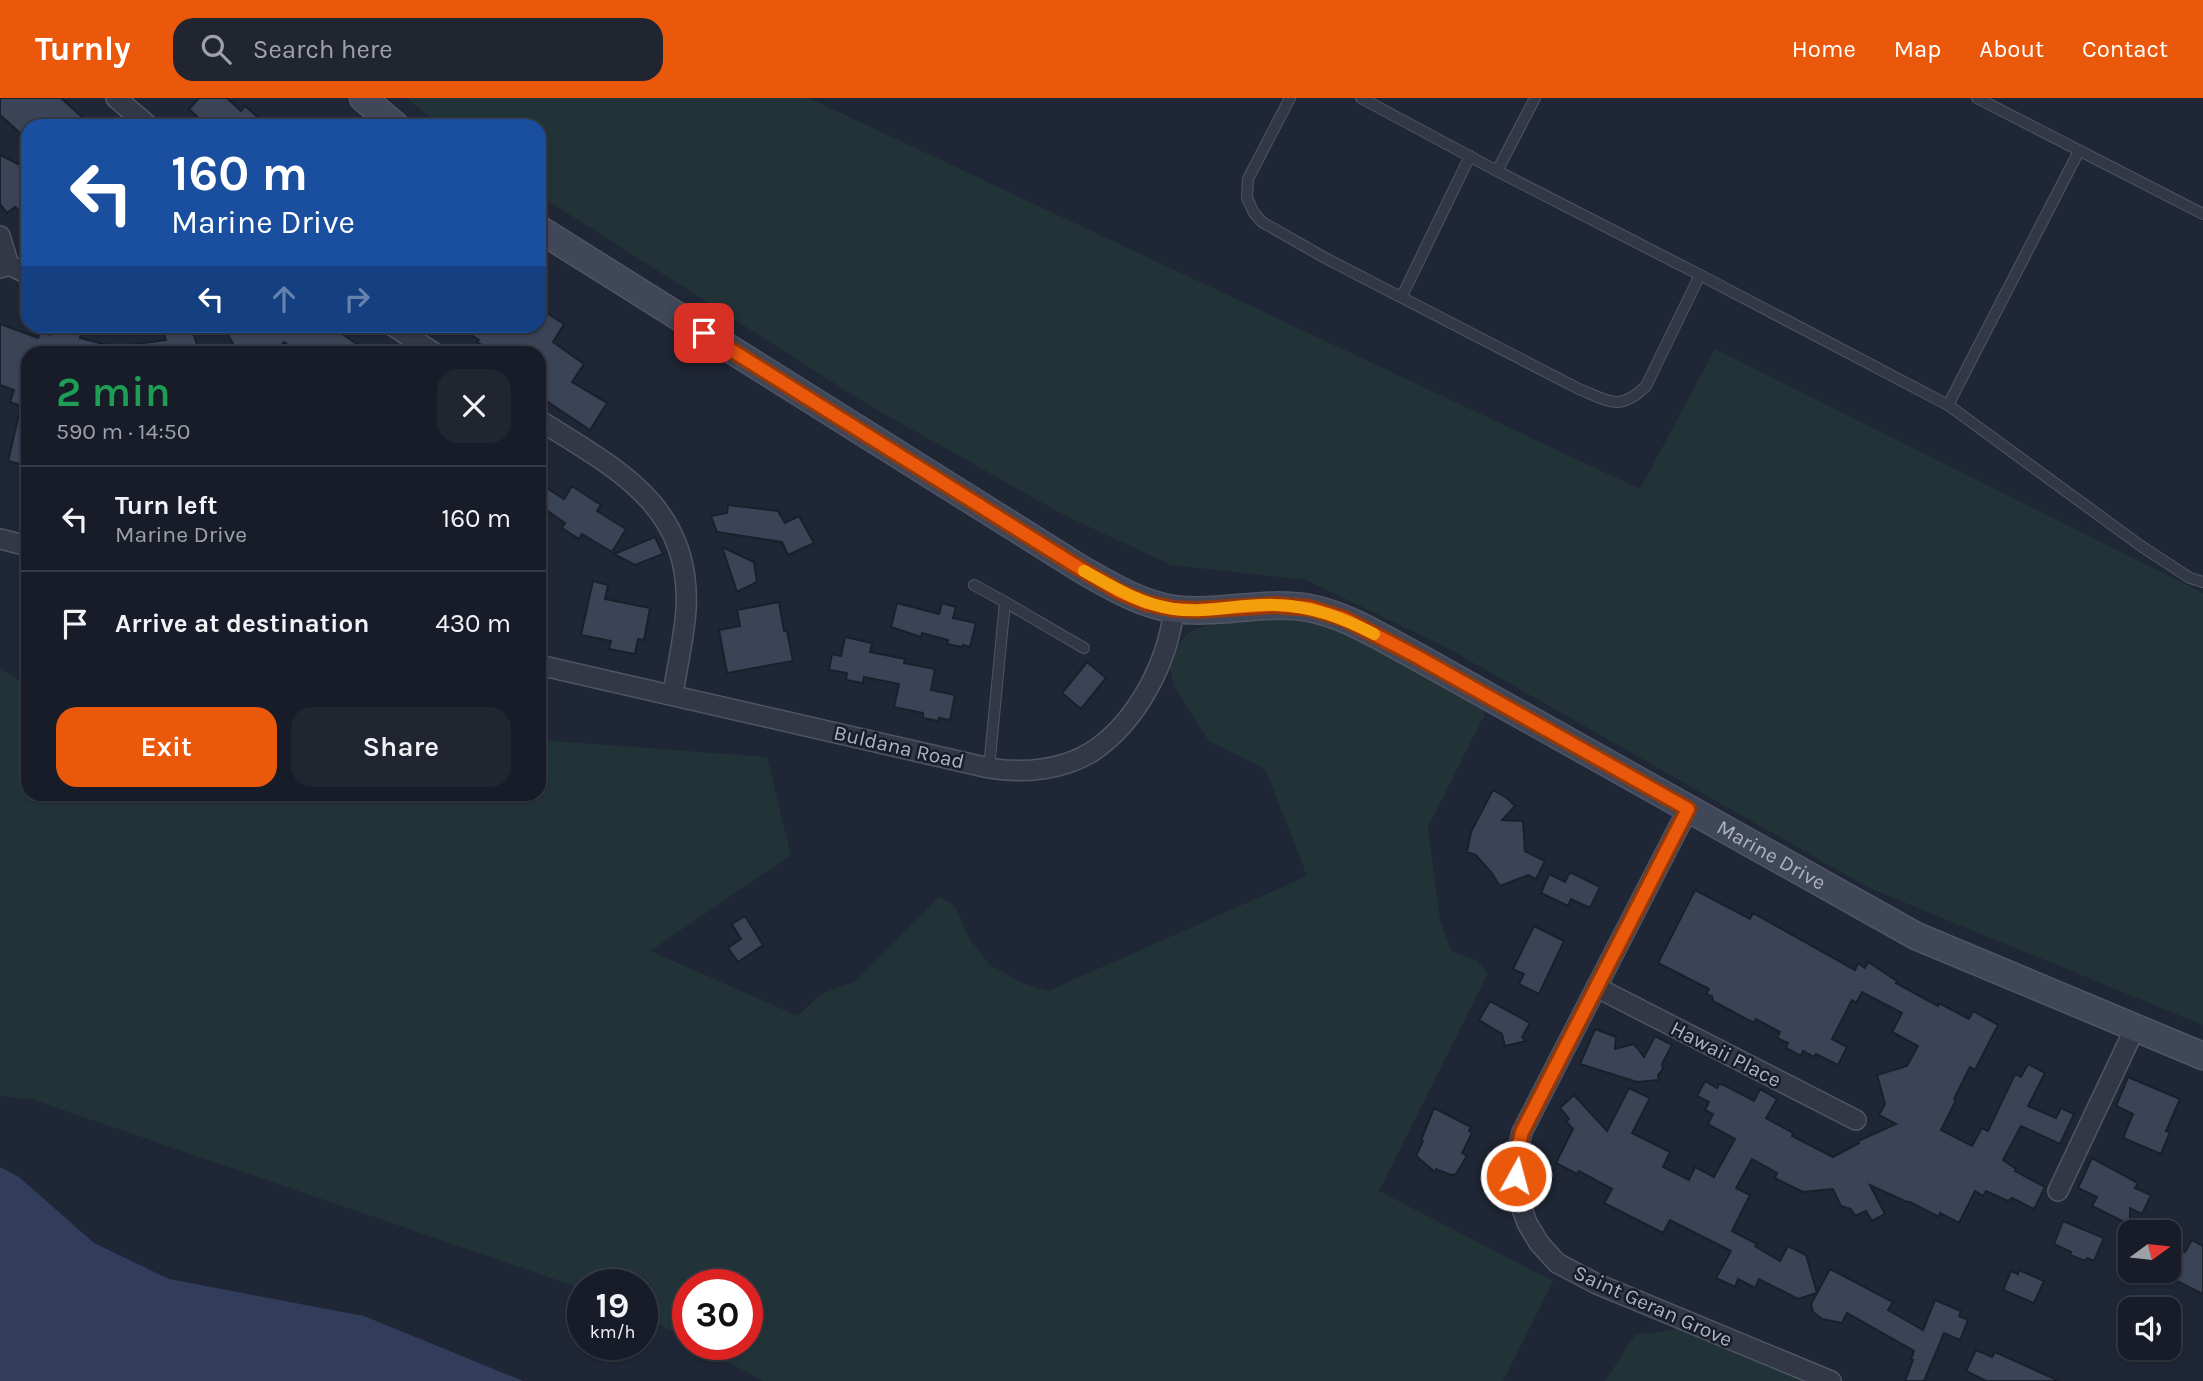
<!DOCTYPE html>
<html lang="en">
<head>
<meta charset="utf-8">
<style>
	:root { --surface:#171c28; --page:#202530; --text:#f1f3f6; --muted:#9ea1a8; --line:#363a45; --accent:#ea580c }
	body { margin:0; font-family:Karla,sans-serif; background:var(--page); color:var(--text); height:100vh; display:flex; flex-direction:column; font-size:26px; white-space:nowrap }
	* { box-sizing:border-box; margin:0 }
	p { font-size:23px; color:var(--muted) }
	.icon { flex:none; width:38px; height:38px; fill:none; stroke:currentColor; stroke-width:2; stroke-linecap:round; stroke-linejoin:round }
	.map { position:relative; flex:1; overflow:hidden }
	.drawer { position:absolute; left:21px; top:248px; width:525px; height:455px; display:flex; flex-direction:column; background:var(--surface); border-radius:21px; box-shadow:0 2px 5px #0004,0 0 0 2px var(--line) }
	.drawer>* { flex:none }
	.guide { position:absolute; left:21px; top:21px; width:525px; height:214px; border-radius:21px; box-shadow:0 2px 5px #0004,0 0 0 2px var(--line); background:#1a4fa0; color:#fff; overflow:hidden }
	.needle { width:46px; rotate:75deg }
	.tools { position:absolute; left:2118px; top:1122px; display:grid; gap:14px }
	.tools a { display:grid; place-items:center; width:63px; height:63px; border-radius:14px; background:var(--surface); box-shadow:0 2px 5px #0004,0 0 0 2px var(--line); font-size:35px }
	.speed { position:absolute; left:567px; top:1171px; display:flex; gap:14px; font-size:35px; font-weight:700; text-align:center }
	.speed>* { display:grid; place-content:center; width:91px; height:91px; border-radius:50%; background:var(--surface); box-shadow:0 2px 5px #0004,0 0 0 2px var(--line); line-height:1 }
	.speed small { font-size:18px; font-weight:400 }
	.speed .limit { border:10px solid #d22; background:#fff; color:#111 }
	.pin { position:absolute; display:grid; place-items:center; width:60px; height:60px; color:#fff; margin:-30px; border-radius:14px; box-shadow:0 4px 10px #0006 }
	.me { position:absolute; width:77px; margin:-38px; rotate:7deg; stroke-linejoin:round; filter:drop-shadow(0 0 5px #0008) }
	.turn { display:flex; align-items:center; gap:24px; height:147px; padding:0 35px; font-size:32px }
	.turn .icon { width:91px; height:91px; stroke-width:2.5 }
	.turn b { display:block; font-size:49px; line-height:60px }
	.lanes { display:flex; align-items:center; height:66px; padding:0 35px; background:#0003; justify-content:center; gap:35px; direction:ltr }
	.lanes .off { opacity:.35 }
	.round { display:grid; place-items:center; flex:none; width:74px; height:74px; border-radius:21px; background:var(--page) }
	.summary { display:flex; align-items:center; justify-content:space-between; height:119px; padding:0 35px }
	h1 { font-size:42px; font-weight:600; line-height:52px; color:#1e9e55 }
	.button { display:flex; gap:14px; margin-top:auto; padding:14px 35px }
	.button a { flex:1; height:80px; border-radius:21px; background:var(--accent); color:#fff; font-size:28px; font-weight:600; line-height:80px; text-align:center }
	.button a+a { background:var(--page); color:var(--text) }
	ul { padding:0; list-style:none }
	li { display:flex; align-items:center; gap:21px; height:105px; padding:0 35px; border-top:2px solid var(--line) }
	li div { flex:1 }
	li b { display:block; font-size:26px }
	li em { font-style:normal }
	header { display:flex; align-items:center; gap:42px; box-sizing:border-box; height:98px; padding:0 35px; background:var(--accent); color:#fff }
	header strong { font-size:33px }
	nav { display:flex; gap:38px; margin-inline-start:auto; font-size:24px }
	.search { width:490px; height:63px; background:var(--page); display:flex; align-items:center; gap:18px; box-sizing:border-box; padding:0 24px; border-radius:21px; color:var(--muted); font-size:26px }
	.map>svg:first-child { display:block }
</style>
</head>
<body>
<header>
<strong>Turnly</strong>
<div class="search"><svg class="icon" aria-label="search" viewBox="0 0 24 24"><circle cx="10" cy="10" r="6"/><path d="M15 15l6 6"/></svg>Search here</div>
<nav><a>Home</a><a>Map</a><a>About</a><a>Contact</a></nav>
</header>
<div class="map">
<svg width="2203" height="1283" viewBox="0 0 2203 1283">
	<rect width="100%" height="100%" fill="#1f2635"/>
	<path fill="#223337" d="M 407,0 L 809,0 L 1640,391 L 1715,251 L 2203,495 L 2203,927 L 1869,790 L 1449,551 L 1306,482 L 1171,467 L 1066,418 L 870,308 L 539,97 L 539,28 L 440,28 Z
		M 1303,520 L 1353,538 L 1486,614 L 1428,729 L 1440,821 L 1451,853 L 1476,862 L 1488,875 L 1379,1093 L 1553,1183 L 1503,1283 L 763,1283 L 695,1246 L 747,1246 L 747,1186 L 688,1186 L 688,1242 L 642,1217 L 642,1186 L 583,1186 L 583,1191 L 34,1002 L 0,998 L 0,571 L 28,587 L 28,696 L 539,696 L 539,642 L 767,659 L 791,757 L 650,853 L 798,918 L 821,896 L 856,883 L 939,799 L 955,808 L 969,840 L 990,867 L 1022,885 L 1048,893 L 1307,778 L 1266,672 L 1211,644 L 1206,639 L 1175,590 L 1170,571 L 1170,565 L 1174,553 L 1187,536 L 1199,530 L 1218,524 Z
		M 1679,1231 L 1805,1283 L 1605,1283 L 1635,1237 Z"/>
	<path fill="#313d5b" d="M 0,1069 L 19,1079 L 94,1145 L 169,1181 L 364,1218 L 523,1283 L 0,1283 Z"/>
	<path fill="#3b4356" stroke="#1a1f2c" stroke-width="2" d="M 0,0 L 61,0 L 83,20 L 76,28 L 28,28 L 28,42 L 0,17 Z
		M 199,0 L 227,0 L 241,13 L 245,8 L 268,28 L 207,28 L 189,11 Z
		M 0,57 L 28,71 L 28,120 L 15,109 L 7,115 L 0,106 Z
		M 539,210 L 564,226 L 553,244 L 584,266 L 572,284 L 607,305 L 590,332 L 539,298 L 539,256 L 496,256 L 477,244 L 479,242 L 456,228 L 539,228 Z
		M 0,226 L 38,240 L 41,233 L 50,237 L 52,231 L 65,235 L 67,230 L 81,236 L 80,240 L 123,251 L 122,256 L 28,256 L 28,368 L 8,363 L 21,308 L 10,304 L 14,292 L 0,287 Z
		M 191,228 L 200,256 L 130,256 L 130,247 L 166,242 L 164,237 Z
		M 223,228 L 331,228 L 371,256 L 300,256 L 284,244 L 274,256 L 247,256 L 242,247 L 236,251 Z
		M 539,385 L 564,401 L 572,388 L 601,407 L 597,413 L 626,431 L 612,454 L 582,436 L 579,441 L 562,430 L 565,425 L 539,407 Z
		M 728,407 L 778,413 L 785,425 L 799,418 L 814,445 L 788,457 L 782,444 L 717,434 L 711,418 L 727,415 Z
		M 655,439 L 663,456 L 635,467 L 614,456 Z
		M 722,449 L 754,464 L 757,484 L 737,494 Z
		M 593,483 L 608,487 L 605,501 L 650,510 L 644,542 L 638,541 L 635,556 L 609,551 L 611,543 L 581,537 Z
		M 779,504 L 784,533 L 787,533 L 793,563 L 727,575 L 719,532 L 740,528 L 737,512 Z
		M 897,505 L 939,516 L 942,505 L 956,509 L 953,520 L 976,525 L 970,549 L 963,547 L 962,549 L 947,546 L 948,542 L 922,535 L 921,539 L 891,529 Z
		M 845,539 L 872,545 L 870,554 L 905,561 L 904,565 L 935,571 L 931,592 L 955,597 L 950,622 L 939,620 L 938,623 L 923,620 L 923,615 L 894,609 L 899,586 L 864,579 L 863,585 L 846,582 L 847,575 L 829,572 L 832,556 L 841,558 Z
		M 1087,564 L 1106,580 L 1081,611 L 1062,595 Z
		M 1493,692 L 1507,700 L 1515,708 L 1502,722 L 1523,723 L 1525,753 L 1545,763 L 1536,781 L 1528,777 L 1500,788 L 1491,774 L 1476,757 L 1467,754 L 1471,734 Z
		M 1570,774 L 1600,789 L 1590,810 L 1571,801 L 1568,808 L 1541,795 L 1549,776 L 1565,784 Z
		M 1695,792 L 1750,821 L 1753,815 L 1855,872 L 1858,865 L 1865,870 L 1868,864 L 1897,883 L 1896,885 L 1938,908 L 1939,905 L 1969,921 L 1973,913 L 1998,927 L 1975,972 L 1970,969 L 1954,1001 L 1956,1002 L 1941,1032 L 1972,1048 L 1982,1030 L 1988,1033 L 2015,976 L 2021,979 L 2028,966 L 2045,975 L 2028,1008 L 2056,1020 L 2061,1010 L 2074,1016 L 2060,1046 L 2021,1028 L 2003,1062 L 2016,1071 L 2015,1073 L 2045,1089 L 2034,1111 L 2012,1100 L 2008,1103 L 1986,1093 L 1983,1098 L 1975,1093 L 1959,1125 L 1940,1115 L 1939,1119 L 1910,1104 L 1907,1104 L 1870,1087 L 1885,1116 L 1872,1123 L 1866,1113 L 1855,1118 L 1851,1111 L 1841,1108 L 1833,1091 L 1803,1094 L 1775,1080 L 1777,1075 L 1752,1061 L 1736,1090 L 1750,1097 L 1732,1133 L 1757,1146 L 1755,1148 L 1780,1163 L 1788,1148 L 1806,1157 L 1817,1195 L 1798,1201 L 1759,1181 L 1755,1190 L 1738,1181 L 1735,1189 L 1716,1180 L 1731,1153 L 1670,1122 L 1663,1135 L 1604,1105 L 1612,1091 L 1579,1073 L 1577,1076 L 1556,1065 L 1573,1031 L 1566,1023 L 1569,1021 L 1560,1010 L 1574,997 L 1607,1033 L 1629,990 L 1650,1000 L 1632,1035 L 1670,1054 L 1663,1069 L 1689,1082 L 1695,1069 L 1714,1079 L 1735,1041 L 1708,1026 L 1713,1016 L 1705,1012 L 1709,1004 L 1697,998 L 1705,983 L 1717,990 L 1719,986 L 1724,987 L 1754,1003 L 1760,991 L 1777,1001 L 1766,1020 L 1793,1035 L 1792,1038 L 1833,1059 L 1859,1045 L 1858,1043 L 1896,1026 L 1879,1017 L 1885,1006 L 1877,977 L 1907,968 L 1918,948 L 1892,934 L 1902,915 L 1862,894 L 1856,905 L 1852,902 L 1832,941 L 1847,949 L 1838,967 L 1816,956 L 1814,959 L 1803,953 L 1801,958 L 1786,950 L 1788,945 L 1777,940 L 1780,934 L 1756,921 L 1754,925 L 1713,903 L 1712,898 L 1706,896 L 1709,891 L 1658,865 Z
		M 745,818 L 763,847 L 738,864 L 728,850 L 741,841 L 732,826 Z
		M 1534,828 L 1564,843 L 1539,896 L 1519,886 L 1524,876 L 1513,871 Z
		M 1490,903 L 1530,925 L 1522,939 L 1526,943 L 1505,948 L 1502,936 L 1479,922 Z
		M 1595,931 L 1616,939 L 1615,951 L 1634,946 L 1644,959 L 1655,938 L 1672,947 L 1662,966 L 1663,971 L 1658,977 L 1659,982 L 1637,984 L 1580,966 Z
		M 2128,979 L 2180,1001 L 2166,1033 L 2170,1034 L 2161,1056 L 2123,1040 L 2133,1016 L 2116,1008 Z
		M 1434,1010 L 1471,1029 L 1469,1033 L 1472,1035 L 1462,1055 L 1467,1058 L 1456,1076 L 1451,1077 L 1436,1071 L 1435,1074 L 1416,1058 L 1423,1043 L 1421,1042 Z
		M 2092,1060 L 2138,1085 L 2135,1090 L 2151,1097 L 2142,1116 L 2130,1110 L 2130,1127 L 2092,1108 L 2097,1099 L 2078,1090 Z
		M 2063,1123 L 2104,1140 L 2094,1163 L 2087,1160 L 2085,1163 L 2070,1157 L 2071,1154 L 2054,1146 Z
		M 2192,1142 L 2203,1148 L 2203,1196 L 2173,1181 L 2173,1178 L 2168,1176 L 2168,1156 L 2172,1149 L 2185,1154 Z
		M 1830,1171 L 1893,1204 L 1888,1212 L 1923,1232 L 1935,1202 L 1961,1213 L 1959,1218 L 1968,1222 L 1960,1242 L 1944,1235 L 1924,1283 L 1905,1283 L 1913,1262 L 1911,1261 L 1914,1253 L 1847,1215 L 1842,1225 L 1822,1221 L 1813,1214 L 1811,1206 Z
		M 2019,1172 L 2044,1183 L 2034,1205 L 2003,1192 L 2011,1173 L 2018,1176 Z
		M 1976,1252 L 1992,1259 L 1995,1254 L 2059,1283 L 1986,1283 L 1966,1273 Z"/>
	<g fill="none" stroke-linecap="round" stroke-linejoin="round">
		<g stroke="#505564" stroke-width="12">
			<path id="lane" d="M 1290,0 L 1248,81 L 1247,100 L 1254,115 L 1262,124 L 1327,161 L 1579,291 C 1609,303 1620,314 1646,288 L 1700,177
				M 1361,0 L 1497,73 L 1700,177 L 1948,307 L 2079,53
				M 1977,0 L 2203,116
				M 1497,73 L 1535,0
				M 1402,198 L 1470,58
				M 1948,307 L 2141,448 L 2190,480 L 2203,484
				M 974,487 L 1005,504 L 989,670
				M 1005,504 L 1084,550"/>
		</g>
		<g stroke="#505564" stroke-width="22">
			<path id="street" d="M 116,0 L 149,28
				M 0,138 L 9,167
				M 0,170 L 9,167 L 28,176
				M 393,228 L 436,256
				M 539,322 C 615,370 692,407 686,512 C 684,540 677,569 673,596
				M 0,441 L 28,448
				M 539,567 L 989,670 C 1023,676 1064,672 1093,653 C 1138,623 1168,563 1174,511
				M 1688,711 L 1522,1034 L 1515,1064 L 1516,1093 L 1527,1125 L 1539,1145 L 1557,1165 L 1597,1186 L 1831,1283
				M 1596,889 L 1856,1022
				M 2058,1093 L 2135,930"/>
		</g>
		<g stroke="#505564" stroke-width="29">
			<g id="secondary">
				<path d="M 363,0 L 396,28"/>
				<path id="s1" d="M 539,131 L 1081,471 C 1111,488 1140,506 1174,511 C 1219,517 1264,502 1309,510 C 1347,517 1382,540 1416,558 L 1916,838 L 2203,958"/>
			</g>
		</g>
		<use href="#lane" stroke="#323846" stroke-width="10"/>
		<use href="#street" stroke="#323846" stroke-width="19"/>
		<use href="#secondary" stroke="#404759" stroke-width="26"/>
	</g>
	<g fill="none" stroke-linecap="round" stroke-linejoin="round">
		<g stroke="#983908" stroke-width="18">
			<path id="route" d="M 704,235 L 1081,471 L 1120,494 L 1146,505 L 1174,511 L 1196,512 L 1275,507 L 1310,510 L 1345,521 L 1416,558 L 1688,711 L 1522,1034 L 1515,1064 L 1516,1078"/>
		</g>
		<use href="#route" stroke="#ea580c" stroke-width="12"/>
		<path stroke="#f59e0b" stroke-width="12" d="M 1084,473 C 1113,489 1140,506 1173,511 C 1208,516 1242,505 1276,507 C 1312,508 1343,520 1374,536"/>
	</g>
	<g text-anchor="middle" stroke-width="5" stroke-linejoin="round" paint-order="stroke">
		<g font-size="21" fill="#acb2c3" stroke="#181d2a">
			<text transform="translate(899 649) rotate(13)" y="7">Buldana Road</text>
			<text dy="7" stroke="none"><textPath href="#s1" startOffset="1402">Marine Drive</textPath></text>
			<text transform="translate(1726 956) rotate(27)" y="7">Hawaii Place</text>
			<text transform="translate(1653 1208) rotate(24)" y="7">Saint Geran Grove</text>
		</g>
	</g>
</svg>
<div class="tools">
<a><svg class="needle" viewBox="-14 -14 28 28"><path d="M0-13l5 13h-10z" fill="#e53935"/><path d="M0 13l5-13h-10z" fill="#9ea1a8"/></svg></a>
<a><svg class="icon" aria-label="sound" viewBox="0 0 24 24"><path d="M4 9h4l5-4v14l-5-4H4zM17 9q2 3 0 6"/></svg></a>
</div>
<div class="speed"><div>19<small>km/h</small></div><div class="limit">30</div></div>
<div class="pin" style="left:704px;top:235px;background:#d93025"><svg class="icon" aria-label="arrive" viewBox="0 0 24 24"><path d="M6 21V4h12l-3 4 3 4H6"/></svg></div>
<svg class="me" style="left:1516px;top:1078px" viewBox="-20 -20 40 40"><circle r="17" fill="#ea580c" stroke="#fff" stroke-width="3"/><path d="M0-11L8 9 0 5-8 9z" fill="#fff"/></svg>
<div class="guide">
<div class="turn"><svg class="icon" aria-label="left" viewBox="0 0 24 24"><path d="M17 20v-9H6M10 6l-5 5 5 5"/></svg><div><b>160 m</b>Marine Drive</div></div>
<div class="lanes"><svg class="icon" aria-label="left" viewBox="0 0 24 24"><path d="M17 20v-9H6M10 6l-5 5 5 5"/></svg><svg class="icon off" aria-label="ahead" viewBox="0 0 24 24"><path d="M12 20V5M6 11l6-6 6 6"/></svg><svg class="icon off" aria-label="right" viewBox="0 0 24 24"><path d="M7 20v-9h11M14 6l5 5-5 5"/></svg></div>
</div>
<section class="drawer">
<div class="summary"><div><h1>2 min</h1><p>590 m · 14:50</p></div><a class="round"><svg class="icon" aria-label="close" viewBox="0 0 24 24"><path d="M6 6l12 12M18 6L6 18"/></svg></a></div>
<ul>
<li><svg class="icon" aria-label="left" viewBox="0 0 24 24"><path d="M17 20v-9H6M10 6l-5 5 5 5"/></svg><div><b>Turn left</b><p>Marine Drive</p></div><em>160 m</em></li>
<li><svg class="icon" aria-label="arrive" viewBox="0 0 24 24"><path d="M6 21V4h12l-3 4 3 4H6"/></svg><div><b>Arrive at destination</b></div><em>430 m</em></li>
</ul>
<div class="button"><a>Exit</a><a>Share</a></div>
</section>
</div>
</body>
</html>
